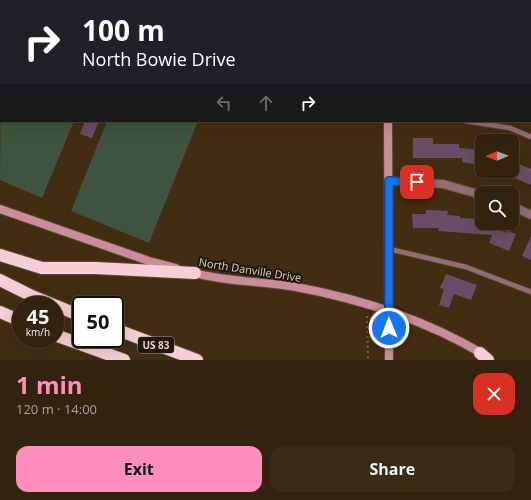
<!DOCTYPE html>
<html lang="en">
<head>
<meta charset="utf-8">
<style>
	:root { --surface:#32220e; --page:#3a2a17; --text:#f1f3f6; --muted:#a8a49e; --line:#4d3f2e; --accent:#fe8ebd }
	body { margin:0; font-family:"Open Sans",sans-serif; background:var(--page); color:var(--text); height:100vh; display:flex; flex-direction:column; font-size:15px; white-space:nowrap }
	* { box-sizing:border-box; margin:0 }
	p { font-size:13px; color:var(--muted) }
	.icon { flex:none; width:22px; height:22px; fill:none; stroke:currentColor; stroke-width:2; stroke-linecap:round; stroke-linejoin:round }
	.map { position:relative; height:360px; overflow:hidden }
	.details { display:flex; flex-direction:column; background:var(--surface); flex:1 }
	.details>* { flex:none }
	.banner { position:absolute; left:0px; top:0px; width:531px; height:122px; box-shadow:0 4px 16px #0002,0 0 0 1px var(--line); background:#202124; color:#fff; overflow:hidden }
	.needle { width:26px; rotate:269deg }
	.controls { position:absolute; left:475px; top:134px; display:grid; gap:8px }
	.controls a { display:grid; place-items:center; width:44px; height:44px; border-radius:8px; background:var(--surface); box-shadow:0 4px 16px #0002,0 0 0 1px var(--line); font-size:20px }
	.speed { position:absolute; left:12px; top:296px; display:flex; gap:8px; font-size:20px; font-weight:700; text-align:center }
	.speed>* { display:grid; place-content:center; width:52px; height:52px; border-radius:50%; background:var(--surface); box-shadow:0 4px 16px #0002,0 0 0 1px var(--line); line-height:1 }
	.speed small { font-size:10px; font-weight:400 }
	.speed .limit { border:2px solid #111; border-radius:6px; background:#fff; color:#111 }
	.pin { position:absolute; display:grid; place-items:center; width:34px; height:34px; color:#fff; margin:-17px; border-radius:8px; box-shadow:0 2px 6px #0006 }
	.me { position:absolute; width:44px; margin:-22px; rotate:359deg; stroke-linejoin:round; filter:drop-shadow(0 0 3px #0008) }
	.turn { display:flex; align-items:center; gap:14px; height:84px; padding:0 16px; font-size:18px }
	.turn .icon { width:52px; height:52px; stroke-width:2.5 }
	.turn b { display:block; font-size:28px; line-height:34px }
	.lanes { display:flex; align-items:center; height:38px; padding:0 16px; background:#0003; justify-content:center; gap:20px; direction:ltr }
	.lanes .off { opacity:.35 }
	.round { display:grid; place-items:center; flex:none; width:42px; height:42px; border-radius:12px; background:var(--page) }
	.head { display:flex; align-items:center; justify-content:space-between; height:68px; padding:0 16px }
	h1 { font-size:24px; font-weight:700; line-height:30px; color:var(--accent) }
	.cta { display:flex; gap:8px; margin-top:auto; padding:8px 16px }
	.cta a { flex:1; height:46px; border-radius:12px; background:var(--accent); color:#111; font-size:16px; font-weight:700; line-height:46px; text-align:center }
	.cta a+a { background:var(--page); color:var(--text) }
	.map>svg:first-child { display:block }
</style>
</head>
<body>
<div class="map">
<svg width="531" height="360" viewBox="0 0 531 360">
	<rect width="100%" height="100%" fill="#422d13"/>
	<path fill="#4b3111" d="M 100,0 L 373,0 L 373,1 L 102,1 Z"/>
	<path fill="#3e5340" d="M 1,56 L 1,121 L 74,121 L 42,198 L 0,180 Z
		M 107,121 L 198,121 L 149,243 L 71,211 Z"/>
	<path fill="#6a4d65" d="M 85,121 L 99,121 L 92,138 L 80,134 Z
		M 413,138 L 433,138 L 433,144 L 459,144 L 459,148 L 482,150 L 482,165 L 462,162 L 462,158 L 413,158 Z
		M 512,161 L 531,169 L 531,185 L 512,177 Z
		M 426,210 L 448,211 L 447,215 L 460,216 L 460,218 L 478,219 L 477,221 L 482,221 L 482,223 L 488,223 L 487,226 L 507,233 L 508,231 L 516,234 L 509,251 L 489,243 L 492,235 L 438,231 L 439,228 L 413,228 L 412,214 L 426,214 Z
		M 531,236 L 531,260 L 522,256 Z
		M 446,274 L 477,285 L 471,300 L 454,294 L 449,308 L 439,305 L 444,289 L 440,288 Z"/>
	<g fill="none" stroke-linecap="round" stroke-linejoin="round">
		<g stroke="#5e4b33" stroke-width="6">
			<path id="lane" d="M 466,121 L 510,128 L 531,137
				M 389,249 L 466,267 L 531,292"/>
		</g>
		<g stroke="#5e4b33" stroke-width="10">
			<path id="street" d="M 87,0 L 88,1
				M 530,61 L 531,61
				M 389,181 L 443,184 L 482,195
				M 512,206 L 531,215"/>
		</g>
		<g stroke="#5e4b33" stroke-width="10">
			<path id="secondary" d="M 386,0 L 386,1
				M 388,121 L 389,360
				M 0,209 L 149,261 L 176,268
				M 191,272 C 225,282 261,281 296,287 C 361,299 427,321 483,354"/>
		</g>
		<g stroke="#5e4b33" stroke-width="14">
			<path id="highway" d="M 0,255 L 42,268 L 95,268 L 195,273
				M 0,280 L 32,296 L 81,316
				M 0,312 L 21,321
				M 115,329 L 197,360
				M 55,335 L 124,360
				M 480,353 L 488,360"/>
		</g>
		<path stroke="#75634d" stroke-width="2" stroke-dasharray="2 3" stroke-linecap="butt" d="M 110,0 L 111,1
			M 343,1 L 344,0
			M 367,316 L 368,360"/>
		<use href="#lane" stroke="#936c75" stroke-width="4.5"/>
		<use href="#street" stroke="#936c75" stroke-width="8"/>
		<use href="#secondary" stroke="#c98c9b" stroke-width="8"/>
		<use href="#highway" stroke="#f6ced7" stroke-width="12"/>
	</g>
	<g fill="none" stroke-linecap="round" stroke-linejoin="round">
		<g stroke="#114b97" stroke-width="10">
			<path id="route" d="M 389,328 L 389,181 L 417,182"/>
		</g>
		<use href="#route" stroke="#1a73e8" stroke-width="7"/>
	</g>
	<g text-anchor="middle" stroke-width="4" stroke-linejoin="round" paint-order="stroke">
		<rect fill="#21170d" stroke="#a69a8c" stroke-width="1" x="138" y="337" width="36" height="16" rx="3"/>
		<g font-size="10" font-weight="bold" fill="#dfd2c3">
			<text x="156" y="349">US 83</text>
		</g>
		<g font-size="11" fill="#dfd2c3" stroke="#21170d">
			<text transform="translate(250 270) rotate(9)" y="4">North Danville Drive</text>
		</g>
	</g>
</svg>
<div class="controls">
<a><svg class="needle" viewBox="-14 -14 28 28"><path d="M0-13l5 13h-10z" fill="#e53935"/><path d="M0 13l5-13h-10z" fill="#a8a49e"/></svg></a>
<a><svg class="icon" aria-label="search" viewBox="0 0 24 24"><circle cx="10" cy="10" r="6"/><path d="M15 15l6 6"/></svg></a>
</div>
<div class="speed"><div>45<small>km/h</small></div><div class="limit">50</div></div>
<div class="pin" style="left:417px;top:182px;background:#d93025"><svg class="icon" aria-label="arrive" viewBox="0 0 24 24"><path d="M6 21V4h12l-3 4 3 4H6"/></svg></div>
<svg class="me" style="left:389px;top:328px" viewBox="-20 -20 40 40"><circle r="17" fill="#1a73e8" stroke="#fff" stroke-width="3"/><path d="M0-11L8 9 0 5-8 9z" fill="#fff"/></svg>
<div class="banner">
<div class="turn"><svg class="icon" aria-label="right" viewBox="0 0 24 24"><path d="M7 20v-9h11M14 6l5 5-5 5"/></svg><div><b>100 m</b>North Bowie Drive</div></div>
<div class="lanes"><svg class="icon off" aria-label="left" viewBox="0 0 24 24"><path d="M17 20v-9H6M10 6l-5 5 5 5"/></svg><svg class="icon off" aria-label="ahead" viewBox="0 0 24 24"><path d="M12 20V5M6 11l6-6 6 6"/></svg><svg class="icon" aria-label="right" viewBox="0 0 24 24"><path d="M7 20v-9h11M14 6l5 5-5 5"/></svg></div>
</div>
</div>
<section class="details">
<div class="head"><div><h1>1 min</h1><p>120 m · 14:00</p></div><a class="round" style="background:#d93025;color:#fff"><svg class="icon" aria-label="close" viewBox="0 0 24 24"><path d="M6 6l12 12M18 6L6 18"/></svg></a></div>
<div class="cta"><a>Exit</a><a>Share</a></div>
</section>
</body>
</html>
